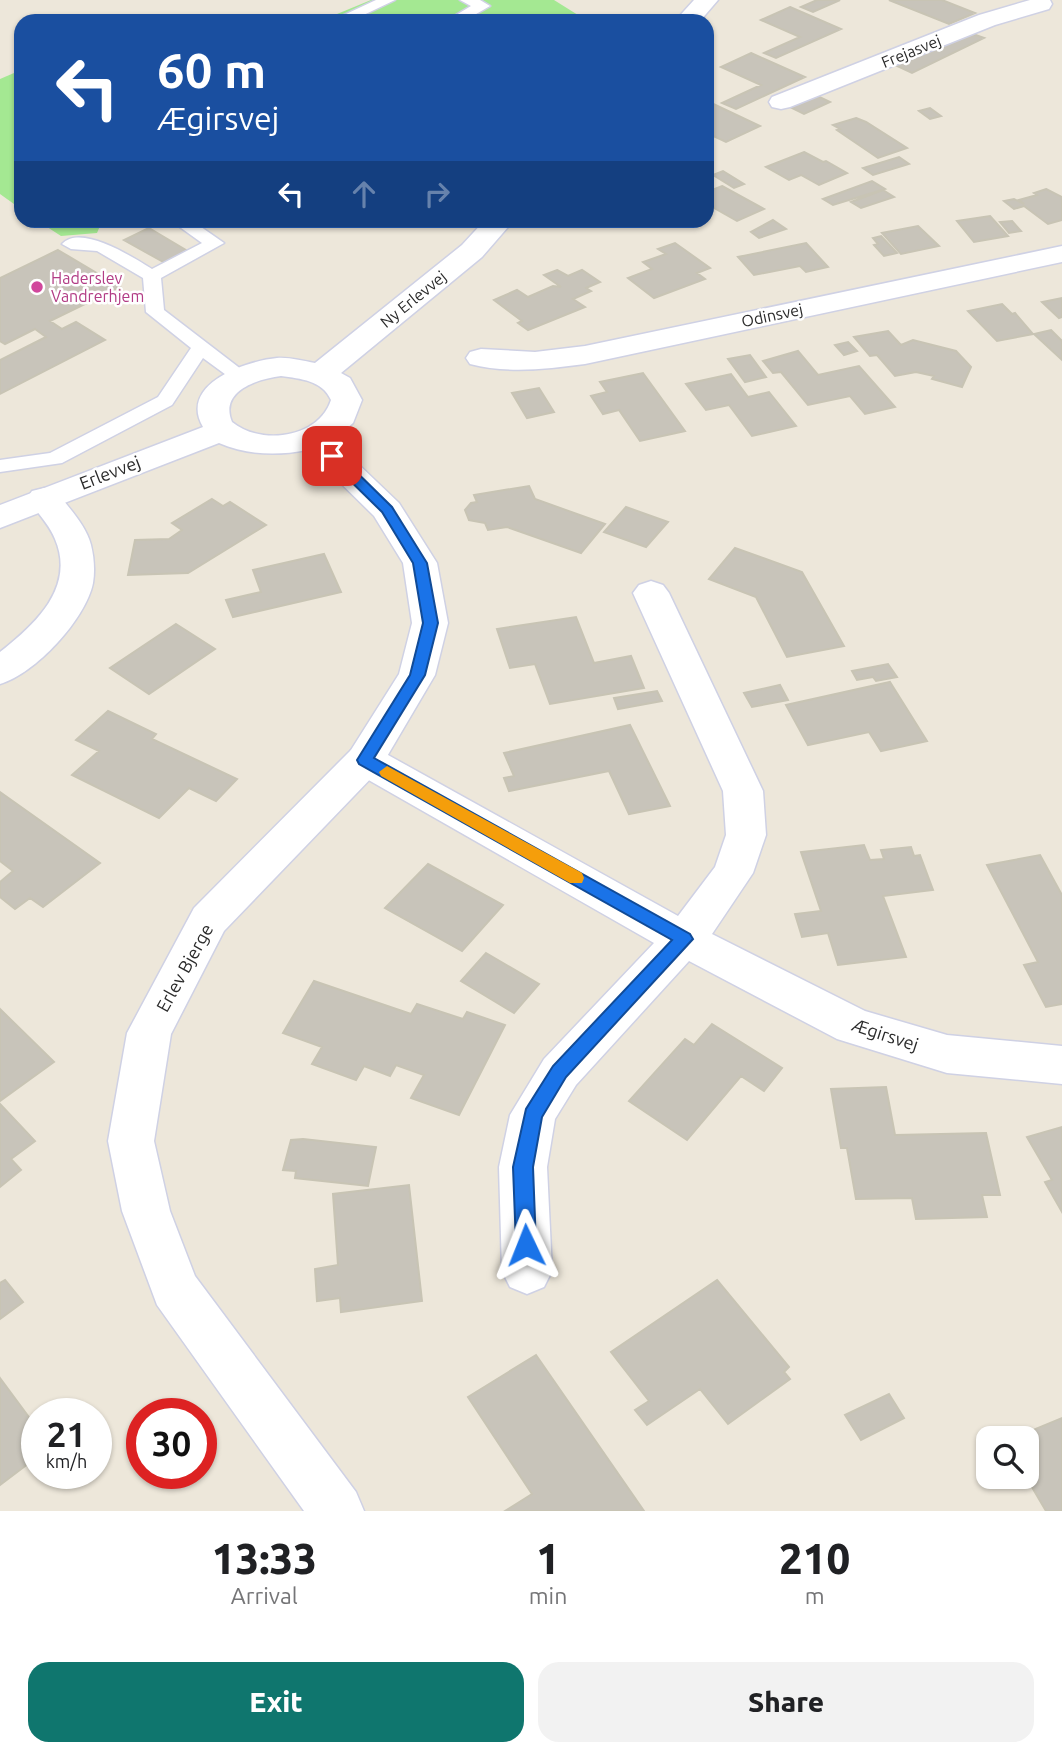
<!DOCTYPE html>
<html lang="en">
<head>
<meta charset="utf-8">
<style>
	:root { --surface:#fff; --page:#f2f2f2; --text:#202124; --muted:#757577; --accent:#0f766e }
	body { margin:0; font-family:Ubuntu,sans-serif; background:var(--page); color:var(--text); height:100vh; display:flex; flex-direction:column; font-size:26px; white-space:nowrap }
	* { box-sizing:border-box; margin:0 }
	p { font-size:23px; color:var(--muted) }
	.icon { flex:none; width:38px; height:38px; fill:none; stroke:currentColor; stroke-width:2; stroke-linecap:round; stroke-linejoin:round }
	.map { position:relative; height:1511px; overflow:hidden }
	.panel { display:flex; flex-direction:column; background:var(--surface); flex:1 }
	.panel>* { flex:none }
	.banner { position:absolute; left:14px; top:14px; width:700px; height:214px; border-radius:21px; box-shadow:0 2px 5px #0004; background:#1a4fa0; color:#fff; overflow:hidden }
	.buttons { position:absolute; left:976px; top:1426px; display:grid; gap:14px }
	.buttons a { display:grid; place-items:center; width:63px; height:63px; border-radius:14px; background:var(--surface); box-shadow:0 2px 5px #0004; font-size:35px }
	.speed { position:absolute; left:21px; top:1398px; display:flex; gap:14px; font-size:35px; font-weight:700; text-align:center }
	.speed>* { display:grid; place-content:center; width:91px; height:91px; border-radius:50%; background:var(--surface); box-shadow:0 2px 5px #0004; line-height:1 }
	.speed small { font-size:18px; font-weight:400 }
	.speed .limit { border:10px solid #d22; background:#fff; color:#111 }
	.pin { position:absolute; display:grid; place-items:center; width:60px; height:60px; color:#fff; margin:-30px; border-radius:14px; box-shadow:0 4px 10px #0006 }
	.me { position:absolute; width:77px; margin:-38px; rotate:358deg; stroke-linejoin:round; filter:drop-shadow(0 0 5px #0008) }
	.turn { display:flex; align-items:center; gap:24px; height:147px; padding:0 28px; font-size:32px }
	.turn .icon { width:91px; height:91px; stroke-width:2.5 }
	.turn b { display:block; font-size:49px; line-height:60px }
	.lanes { display:flex; align-items:center; height:66px; padding:0 28px; background:#0003; justify-content:center; gap:35px; direction:ltr }
	.lanes .off { opacity:.35 }
	.eta { display:flex; justify-content:space-evenly; align-items:center; height:119px; text-align:center }
	.eta b { font-size:42px; font-weight:800; line-height:49px }
	.action { display:flex; gap:14px; margin-top:auto; padding:14px 28px }
	.action a { flex:1; height:80px; border-radius:21px; background:var(--accent); color:#fff; font-size:28px; font-weight:800; line-height:80px; text-align:center }
	.action a+a { background:var(--page); color:var(--text) }
	.map>svg:first-child { display:block }
</style>
</head>
<body>
<div class="map">
<svg width="1062" height="1511" viewBox="0 0 1062 1511">
	<rect width="100%" height="100%" fill="#ede7da"/>
	<path fill="#a4e892" d="M 371,0 L 554,0 L 586,20 L 320,21 Z
		M 21,70 L 21,209 L 0,194 L 0,79 Z
		M 38,221 L 102,221 L 97,233 L 61,236 Z"/>
	<path fill="#c8c4ba" stroke="#c8c4b4" stroke-width="2" d="M 817,0 L 840,0 L 813,12 L 801,7 Z
		M 889,0 L 942,0 L 975,13 L 949,24 Z
		M 790,7 L 841,29 L 776,58 L 764,53 L 800,37 L 761,20 Z
		M 967,32 L 984,38 L 912,73 L 895,65 Z
		M 751,53 L 805,77 L 736,109 L 722,103 L 761,85 L 721,67 Z
		M 813,94 L 830,102 L 804,114 L 788,106 Z
		M 707,101 L 760,126 L 726,142 L 707,133 Z
		M 930,108 L 941,116 L 930,119 L 919,111 Z
		M 856,118 L 866,122 L 907,148 L 878,158 L 837,130 L 840,129 L 833,125 Z
		M 804,152 L 823,162 L 826,161 L 847,173 L 819,185 L 801,175 L 789,180 L 766,167 Z
		M 899,157 L 909,164 L 873,175 L 863,168 Z
		M 723,171 L 744,184 L 734,188 L 713,175 Z
		M 872,181 L 885,189 L 833,205 L 823,199 Z
		M 722,186 L 764,209 L 737,221 L 707,204 L 707,192 Z
		M 1046,189 L 1062,197 L 1062,220 L 1048,224 L 1024,206 L 1014,209 L 1004,201 L 1014,199 L 1024,204 L 1019,200 L 1037,195 L 1034,193 Z
		M 883,190 L 894,197 L 861,208 L 851,202 Z
		M 990,216 L 1008,236 L 974,242 L 957,221 Z
		M 773,220 L 786,229 L 759,238 L 751,232 Z
		M 1012,221 L 1021,231 L 1009,233 L 1000,222 Z
		M 918,226 L 939,246 L 901,254 L 882,233 Z
		M 149,228 L 189,252 L 165,263 L 124,240 Z
		M 881,236 L 897,253 L 884,256 L 874,245 L 878,244 L 873,238 Z
		M 675,243 L 710,268 L 697,273 L 705,279 L 654,298 L 628,278 L 652,269 L 643,262 L 666,254 L 658,249 Z
		M 806,243 L 828,267 L 806,272 L 800,266 L 754,275 L 738,257 Z
		M 58,250 L 120,287 L 50,321 L 62,329 L 76,322 L 105,340 L 0,394 L 0,360 L 46,337 L 35,329 L 5,344 L 0,341 L 0,278 Z
		M 557,270 L 568,276 L 582,270 L 600,282 L 586,288 L 591,291 L 573,299 L 585,307 L 528,330 L 518,323 L 522,321 L 494,300 L 517,290 L 528,297 L 553,286 L 561,287 L 544,275 Z
		M 1062,298 L 1062,317 L 1059,318 L 1042,302 Z
		M 1002,304 L 1012,314 L 1015,313 L 1033,334 L 997,341 L 968,311 Z
		M 1051,330 L 1062,341 L 1062,360 L 1034,334 Z
		M 888,331 L 901,345 L 913,340 L 956,351 L 971,367 L 962,387 L 932,379 L 934,376 L 916,372 L 895,376 L 877,355 L 870,356 L 854,337 Z
		M 848,342 L 857,351 L 844,355 L 835,345 Z
		M 798,351 L 818,375 L 859,366 L 895,407 L 865,414 L 850,396 L 808,405 L 781,372 L 773,373 L 763,361 Z
		M 750,355 L 766,377 L 745,382 L 728,359 Z
		M 643,373 L 685,431 L 640,441 L 619,410 L 603,414 L 591,396 L 607,392 L 600,382 Z
		M 731,374 L 748,397 L 769,392 L 796,426 L 752,436 L 729,405 L 706,410 L 686,384 Z
		M 539,388 L 554,412 L 527,418 L 512,393 Z
		M 529,486 L 535,499 L 605,524 L 581,553 L 507,527 L 488,530 L 485,523 L 469,520 L 465,510 L 471,503 L 477,502 L 474,495 Z
		M 212,499 L 223,506 L 230,502 L 266,525 L 188,573 L 128,575 L 135,540 L 169,539 L 182,530 L 172,523 Z
		M 626,507 L 668,522 L 646,547 L 604,532 Z
		M 735,548 L 802,572 L 844,646 L 787,657 L 756,597 L 709,579 Z
		M 324,554 L 341,592 L 233,617 L 226,600 L 261,592 L 253,570 Z
		M 576,617 L 594,663 L 631,656 L 644,688 L 550,704 L 535,664 L 510,668 L 497,629 Z
		M 176,624 L 215,649 L 149,694 L 110,668 Z
		M 888,664 L 897,677 L 876,681 L 873,677 L 857,680 L 852,671 Z
		M 890,682 L 927,741 L 881,751 L 869,732 L 808,745 L 786,705 Z
		M 780,685 L 788,700 L 752,707 L 744,693 Z
		M 657,691 L 662,701 L 618,709 L 614,698 Z
		M 108,711 L 156,734 L 152,739 L 237,779 L 216,801 L 189,788 L 159,818 L 72,775 L 99,751 L 76,740 Z
		M 630,725 L 670,806 L 629,814 L 609,771 L 509,791 L 504,778 L 514,776 L 504,753 Z
		M 0,792 L 100,863 L 43,907 L 30,898 L 15,909 L 0,897 L 0,882 L 13,871 L 0,861 Z
		M 864,845 L 870,860 L 884,859 L 881,850 L 911,847 L 914,856 L 920,855 L 933,890 L 883,896 L 906,957 L 838,965 L 828,933 L 802,937 L 795,914 L 821,911 L 801,852 Z
		M 1040,855 L 1062,895 L 1062,1004 L 1046,1007 L 1024,965 L 1038,962 L 987,865 Z
		M 428,864 L 503,905 L 462,951 L 385,908 Z
		M 486,953 L 539,984 L 514,1013 L 461,981 Z
		M 314,981 L 411,1014 L 417,1004 L 463,1019 L 467,1012 L 505,1025 L 459,1115 L 411,1098 L 424,1075 L 396,1065 L 390,1076 L 364,1066 L 356,1080 L 312,1064 L 322,1047 L 283,1033 Z
		M 0,1009 L 54,1062 L 0,1101 Z
		M 712,1024 L 782,1068 L 764,1091 L 741,1076 L 687,1140 L 629,1101 L 685,1039 L 694,1045 Z
		M 886,1087 L 895,1135 L 986,1133 L 1000,1195 L 982,1195 L 987,1217 L 916,1219 L 912,1198 L 856,1199 L 847,1148 L 841,1148 L 831,1089 Z
		M 0,1104 L 35,1141 L 11,1159 L 21,1170 L 0,1187 Z
		M 1062,1127 L 1062,1212 L 1045,1182 L 1052,1180 L 1027,1137 Z
		M 303,1139 L 376,1147 L 368,1186 L 295,1178 L 296,1171 L 283,1170 L 291,1140 Z
		M 409,1185 L 422,1301 L 341,1312 L 340,1298 L 317,1301 L 315,1269 L 338,1265 L 333,1194 Z
		M 5,1280 L 23,1302 L 0,1319 L 0,1283 Z
		M 717,1280 L 789,1367 L 784,1372 L 790,1379 L 728,1424 L 700,1389 L 647,1425 L 635,1410 L 649,1401 L 611,1352 Z
		M 536,1355 L 644,1511 L 505,1511 L 532,1494 L 468,1397 Z
		M 0,1378 L 37,1428 L 37,1457 L 0,1485 Z
		M 889,1394 L 904,1418 L 861,1440 L 845,1415 Z
		M 1062,1418 L 1062,1511 L 1046,1511 L 1026,1477 L 1027,1438 L 1014,1438 Z"/>
	<g fill="none" stroke-linecap="round" stroke-linejoin="round">
		<g stroke="#cfd1e4" stroke-width="3">
			<path id="lane" d="M 376,0 L 395,0 L 351,21 L 331,21 Z
				M 460,0 L 480,0 L 490,6 L 464,21 L 446,21 L 471,6 Z
				M 170,220 L 191,220 L 224,243 L 161,278 L 164,310 L 250,376 L 240,382 L 233,380 L 203,358 L 172,405 L 62,463 L 0,472 L 0,460 L 50,453 L 158,397 L 191,348 L 146,312 L 143,278 L 97,251 L 71,249 L 62,244 C 81,223 134,258 152,269 L 202,243 Z"/>
		</g>
		<g stroke="#cfd1e4" stroke-width="3">
			<path id="street" d="M 1030,0 L 1050,0 L 1052,4 L 1049,9 L 995,25 L 790,107 L 781,109 L 772,107 L 769,102 L 772,97 L 979,15 Z
				M 1062,246 L 1062,262 L 585,364 C 547,369 508,374 470,364 L 466,358 L 470,352 L 481,349 L 535,352 L 585,346 Z
				M 44,488 L 56,491 C 68,507 86,525 91,545 C 94,557 95,571 93,583 C 86,619 35,674 0,684 L 0,652 C 34,625 76,588 55,539 C 49,524 36,511 27,498 L 32,491 Z
				M 651,581 L 663,585 L 669,593 L 763,791 L 766,835 L 753,873 L 712,934 L 865,1011 L 947,1035 L 1062,1046 L 1062,1084 L 947,1073 L 837,1039 L 689,961 L 576,1085 L 555,1119 L 547,1167 L 552,1271 L 544,1287 L 527,1294 L 510,1287 L 502,1271 L 499,1167 L 510,1115 L 544,1059 L 654,943 L 351,770 L 346,760 L 351,750 L 365,746 L 379,750 L 678,916 L 715,867 L 726,835 L 723,791 L 633,593 L 639,585 Z"/>
		</g>
		<g stroke="#cfd1e4" stroke-width="3">
			<path id="secondary" d="M 694,0 L 718,0 L 700,21 L 675,21 Z
				M 485,220 L 514,220 L 482,257 L 341,373 L 350,378 L 362,400 L 353,423 L 333,440 L 399,503 L 437,563 L 448,623 L 435,675 L 379,770 L 224,931 L 171,1034 L 154,1141 L 170,1211 L 195,1276 L 356,1492 L 364,1511 L 304,1511 L 157,1305 L 122,1211 L 108,1141 L 127,1033 L 194,908 L 351,750 L 399,674 L 412,623 L 403,563 L 374,516 L 307,450 C 277,456 247,455 219,443 L 0,528 L 0,505 L 203,427 C 178,384 246,361 277,358 C 289,357 303,361 315,363 L 462,245 ZM 281,376 C 301,379 322,380 331,400 C 319,438 261,446 232,422 C 219,391 257,379 281,376 Z"/>
		</g>
		<use href="#lane" fill="#fff" fill-rule="evenodd"/>
		<use href="#street" fill="#fff" fill-rule="evenodd"/>
		<use href="#secondary" fill="#fff" fill-rule="evenodd"/>
	</g>
	<path fill="#1a73e8" stroke="#114b97" stroke-width="2" d="M 332,452 L 337,453 L 392,507 L 427,563 L 438,623 L 425,675 L 374,758 L 690,934 L 693,939 L 566,1077 L 542,1117 L 533,1167 L 536,1245 L 533,1252 L 526,1255 L 519,1252 L 516,1245 L 513,1167 L 526,1109 L 553,1066 L 672,940 L 359,764 L 357,760 L 410,675 L 423,623 L 413,563 L 382,512 L 328,459 L 326,456 Z"/>
	<path fill="#f59e0b" d="M 387,766 L 582,873 L 584,878 L 582,883 L 570,883 L 381,776 L 379,772 Z"/>
	<circle fill="#d1479c" stroke="#fff" stroke-width="2.5" cx="37" cy="287" r="7"/>
	<g text-anchor="middle" stroke-width="5" stroke-linejoin="round" paint-order="stroke">
		<g font-size="16" fill="#2a2a2a" stroke="#fff">
			<text transform="translate(911 51) rotate(-22)" y="6">Frejasvej</text>
			<text transform="translate(413 299) rotate(-39)" y="6">Ny Erlevvej</text>
			<text transform="translate(772 315) rotate(-12)" y="6">Odinsvej</text>
		</g>
		<g font-size="16" fill="#b23c85" stroke="#fff" text-anchor="start">
			<text x="51" y="284">Haderslev<tspan x="51" dy="18">Vandrerhjem</tspan></text>
		</g>
		<g font-size="18" fill="#2a2a2a" stroke="#fff">
			<text transform="translate(110 473) rotate(-21)" y="6">Erlevvej</text>
			<text transform="translate(185 968) rotate(-61)" y="6">Erlev Bjerge</text>
			<text transform="translate(885 1035) rotate(18)" y="6">Ægirsvej</text>
		</g>
	</g>
</svg>
<div class="buttons">
<a><svg class="icon" aria-label="search" viewBox="0 0 24 24"><circle cx="10" cy="10" r="6"/><path d="M15 15l6 6"/></svg></a>
</div>
<div class="speed"><div>21<small>km/h</small></div><div class="limit">30</div></div>
<div class="pin" style="left:332px;top:456px;background:#d93025"><svg class="icon" aria-label="arrive" viewBox="0 0 24 24"><path d="M6 21V4h12l-3 4 3 4H6"/></svg></div>
<svg class="me" style="left:526px;top:1245px" viewBox="-20 -20 40 40"><path d="M0-17L14 15 0 8-14 15z" fill="#1a73e8" stroke="#fff" stroke-width="4"/></svg>
<div class="banner">
<div class="turn"><svg class="icon" aria-label="left" viewBox="0 0 24 24"><path d="M17 20v-9H6M10 6l-5 5 5 5"/></svg><div><b>60 m</b>Ægirsvej</div></div>
<div class="lanes"><svg class="icon" aria-label="left" viewBox="0 0 24 24"><path d="M17 20v-9H6M10 6l-5 5 5 5"/></svg><svg class="icon off" aria-label="ahead" viewBox="0 0 24 24"><path d="M12 20V5M6 11l6-6 6 6"/></svg><svg class="icon off" aria-label="right" viewBox="0 0 24 24"><path d="M7 20v-9h11M14 6l5 5-5 5"/></svg></div>
</div>
</div>
<section class="panel">
<div class="eta">
<div><b>13:33</b><p>Arrival</p></div>
<div><b>1</b><p>min</p></div>
<div><b>210</b><p>m</p></div>
</div>
<div class="action"><a>Exit</a><a>Share</a></div>
</section>
</body>
</html>
